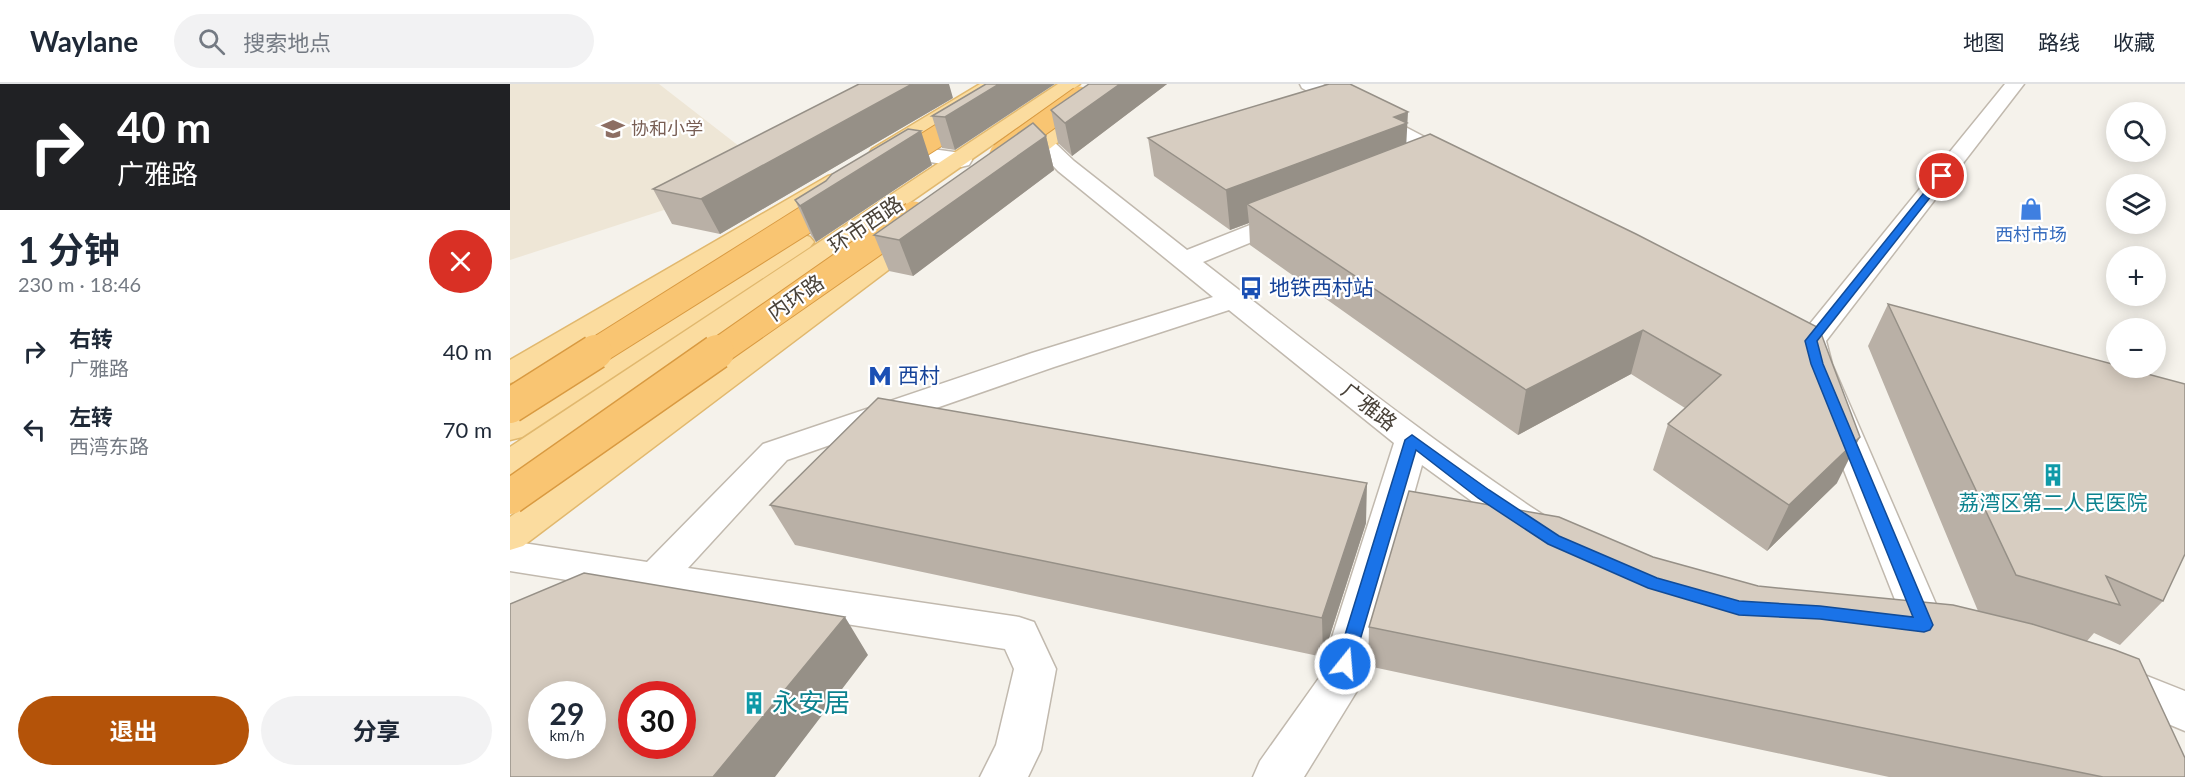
<!DOCTYPE html>
<html lang="zh">
<head>
<meta charset="utf-8">
<style>
	:root { --surface:#fff; --page:#f2f2f3; --text:#1f2937; --muted:#747a83; --line:#e0e1e3; --accent:#b45309 }
	body { margin:0; font-family:Lato,"Noto Sans SC",sans-serif; background:var(--page); color:var(--text); height:100vh; display:flex; flex-direction:column; font-size:22px; white-space:nowrap }
	* { box-sizing:border-box; margin:0 }
	p { font-size:20px; color:var(--muted) }
	.icon { flex:none; width:33px; height:33px; fill:none; stroke:currentColor; stroke-width:2; stroke-linecap:round; stroke-linejoin:round }
	.map { position:relative; flex:1; overflow:hidden }
	.details { display:flex; flex-direction:column; background:var(--surface); width:510px }
	.details>* { flex:none }
	.banner { background:#202124; color:#fff; overflow:hidden }
	.fabs { position:absolute; left:1596px; top:18px; display:grid; gap:12px }
	.fabs a { display:grid; place-items:center; width:60px; height:60px; border-radius:50%; background:var(--surface); box-shadow:0 3px 15px #0003; font-size:30px }
	.speed { position:absolute; left:18px; top:597px; display:flex; gap:12px; font-size:30px; font-weight:700; text-align:center }
	.speed>* { display:grid; place-content:center; width:78px; height:78px; border-radius:50%; background:var(--surface); box-shadow:0 3px 15px #0003; line-height:1 }
	.speed small { font-size:15px; font-weight:400 }
	.speed .limit { border:9px solid #d22; background:#fff; color:#111 }
	.pin { position:absolute; display:grid; place-items:center; width:51px; height:51px; color:#fff; margin:-26px; border:3px solid #fff; border-radius:50%; box-shadow:0 2px 6px #0007 }
	.me { position:absolute; width:66px; margin:-33px; rotate:17deg; stroke-linejoin:round; filter:drop-shadow(0 0 4px #0008) }
	.turn { display:flex; align-items:center; gap:21px; height:126px; padding:0 18px; font-size:27px }
	.turn .icon { width:78px; height:78px; stroke-width:2.5 }
	.turn b { display:block; font-size:42px; line-height:51px }
	.round { display:grid; place-items:center; flex:none; width:63px; height:63px; border-radius:32px; background:var(--page) }
	.headline { display:flex; align-items:center; justify-content:space-between; height:102px; padding:0 18px }
	h1 { font-size:36px; font-weight:700; line-height:45px }
	.button { display:flex; gap:12px; margin-top:auto; padding:12px 18px }
	.button a { flex:1; height:69px; border-radius:36px; background:var(--accent); color:#fff; font-size:24px; font-weight:700; line-height:69px; text-align:center }
	.button a+a { background:var(--page); color:var(--text) }
	ul { padding:0; list-style:none }
	li { display:flex; align-items:center; gap:18px; height:78px; padding:0 18px }
	li div { flex:1 }
	li b { display:block; font-size:22px }
	li em { font-style:normal }
	header { display:flex; align-items:center; gap:36px; box-sizing:border-box; height:84px; padding:0 30px; background:var(--surface); border-bottom:2px solid var(--line) }
	header strong { font-size:28px }
	nav { display:flex; gap:33px; margin-inline-start:auto; font-size:21px }
	.search { width:420px; height:54px; background:var(--page); display:flex; align-items:center; gap:15px; box-sizing:border-box; padding:0 21px; border-radius:33px; color:var(--muted); font-size:22px }
	main { display:flex; flex:1; min-height:0 }
	.map>svg:first-child { display:block }
</style>
</head>
<body>
<header>
<strong>Waylane</strong>
<div class="search"><svg class="icon" aria-label="search" viewBox="0 0 24 24"><circle cx="10" cy="10" r="6"/><path d="M15 15l6 6"/></svg>搜索地点</div>
<nav><a>地图</a><a>路线</a><a>收藏</a></nav>
</header>
<main>
<section class="details">
<div class="banner">
<div class="turn"><svg class="icon" aria-label="right" viewBox="0 0 24 24"><path d="M7 20v-9h11M14 6l5 5-5 5"/></svg><div><b>40 m</b>广雅路</div></div>
</div>
<div class="headline"><div><h1>1 分钟</h1><p>230 m · 18:46</p></div><a class="round" style="background:#d93025;color:#fff"><svg class="icon" aria-label="close" viewBox="0 0 24 24"><path d="M6 6l12 12M18 6L6 18"/></svg></a></div>
<ul>
<li><svg class="icon" aria-label="right" viewBox="0 0 24 24"><path d="M7 20v-9h11M14 6l5 5-5 5"/></svg><div><b>右转</b><p>广雅路</p></div><em>40 m</em></li>
<li><svg class="icon" aria-label="left" viewBox="0 0 24 24"><path d="M17 20v-9H6M10 6l-5 5 5 5"/></svg><div><b>左转</b><p>西湾东路</p></div><em>70 m</em></li>
</ul>
<div class="button"><a>退出</a><a>分享</a></div>
</section>
<div class="map">
<svg width="1675" height="693" viewBox="0 0 1675 693">
	<rect width="100%" height="100%" fill="#f5f2eb"/>
	<path fill="#eee6d6" d="M 0,0 L 149,0 L 265,90 L 0,176 Z"/>
	<g fill="none" stroke-linecap="round" stroke-linejoin="round">
		<g stroke="#c1b9ae" stroke-width="3">
			<path id="minor" d="M 790,0 L 813,0 L 951,72 L 954,77 L 951,82 L 935,82 L 792,4 Z
				M 1495,0 L 1514,0 L 1316,257 L 1322,280 L 1435,541 L 1429,553 L 1415,558 L 1401,553 L 1395,541 L 1292,280 L 1286,257 Z
				M 533,54 L 541,55 L 564,77 L 677,166 L 773,128 L 782,126 L 791,128 L 794,133 L 791,138 L 693,178 C 808,267 922,359 1044,438 L 1050,448 L 1044,458 L 1031,462 L 1018,458 L 912,381 L 850,602 L 794,693 L 743,693 L 750,677 L 809,594 L 884,359 L 719,226 L 544,283 L 277,376 L 178,484 L 509,533 L 524,538 L 546,585 L 531,666 L 518,693 L 470,693 L 486,661 L 504,585 L 495,565 L 0,487 L 0,457 L 137,478 L 253,360 L 522,269 L 703,213 L 548,87 L 522,60 L 525,55 Z
				M 379,59 L 451,69 L 459,71 L 462,76 L 459,81 L 451,83 L 371,70 L 368,65 L 371,60 Z
				M 1604,579 L 1675,607 L 1675,647 L 1589,611 L 1582,598 L 1589,585 Z"/>
		</g>
		<g stroke="#e1b86e" stroke-width="3">
			<path id="major" d="M 470,0 L 492,0 L 378,75 L 362,75 L 359,70 L 362,65 Z
				M 548,0 L 570,0 L 12,388 L 0,392 L 0,363 Z
				M 601,0 L 622,0 L 510,88 L 494,88 L 491,83 L 494,78 Z
				M 326,90 L 334,92 L 337,97 L 334,102 L 11,296 L 0,299 L 0,276 L 318,92 Z
				M 409,143 L 418,146 L 422,151 L 418,156 L 13,462 L 0,466 L 0,433 L 400,146 Z
				M 291,150 L 300,153 L 304,158 L 300,163 L 12,353 L 0,356 L 0,330 L 282,153 Z"/>
		</g>
		<use href="#minor" fill="#fff" fill-rule="evenodd"/>
		<use href="#major" fill="#fbdc9f" fill-rule="evenodd"/>
		<g stroke="#d99a41" stroke-width="23" stroke-linecap="butt">
			<path id="highway-bridge-far2" d="M 490,70 L 570,13
				M 377,84 L 510,0
				M 320,120 L 331,113"/>
		</g>
		<g stroke="#d99a41" stroke-width="29" stroke-linecap="butt">
			<path id="highway-bridge-far1" d="M 82,270 L 322,119
				M 205,270 L 404,131"/>
		</g>
		<g stroke="#d99a41" stroke-width="37" stroke-linecap="butt">
			<path id="highway-bridge" d="M 0,322 L 85,268
				M 0,413 L 207,268"/>
		</g>
		<use href="#highway-bridge-far2" stroke="#f9c572" stroke-width="21"/>
		<use href="#highway-bridge-far1" stroke="#f9c572" stroke-width="27"/>
		<use href="#highway-bridge" stroke="#f9c572" stroke-width="34"/>
	</g>
	<path fill="#b9b0a6" d="M 476,0 L 445,66 L 432,64 L 422,32 Z
		M 579,0 L 657,0 L 562,72 L 548,59 L 541,26 Z
		M 443,14 L 210,150 L 162,140 L 143,105 Z
		M 536,52 L 544,86 L 403,192 L 379,187 L 364,151 Z
		M 638,54 L 896,59 L 1126,150 L 1327,399 L 1257,467 L 1143,386 L 1158,340 L 1175,324 L 1121,290 L 1008,351 L 740,161 L 739,139 L 720,146 L 644,92 Z
		M 422,81 L 306,158 L 301,151 L 285,116 Z
		M 1378,220 L 1653,517 L 1610,561 L 1584,549 L 1577,557 L 1675,693 L 1379,693 L 858,582 L 859,543 L 1143,473 L 1248,502 L 1468,527 L 1358,262 Z
		M 260,421 L 856,439 L 813,573 L 285,461 Z"/>
	<path fill="#969087" d="M 402,0 L 439,0 L 443,14 L 210,150 L 191,115 Z
		M 489,0 L 545,0 L 445,66 L 435,33 Z
		M 610,0 L 657,0 L 562,72 L 555,39 Z
		M 898,28 L 896,65 L 737,120 L 739,139 L 720,146 L 716,106 L 884,33 Z
		M 411,47 L 422,81 L 306,158 L 290,122 Z
		M 536,52 L 544,86 L 403,192 L 389,156 Z
		M 1133,246 L 1121,290 L 1008,351 L 1016,306 Z
		M 1350,353 L 1327,399 L 1257,467 L 1279,421 Z
		M 857,399 L 856,439 L 813,573 L 812,534 Z
		M 335,533 L 358,571 L 265,693 L 203,693 Z"/>
	<path fill="#d7cdc1" stroke="#969087" stroke-width="1.5" fill-rule="evenodd" d="M 349,0 L 402,0 L 191,115 L 143,105 Z
		M 476,0 L 489,0 L 435,33 L 422,32 Z
		M 579,0 L 610,0 L 555,39 L 541,26 Z
		M 819,0 L 840,0 L 898,28 L 884,33 L 897,39 L 716,106 L 638,54 Z
		M 523,39 L 536,52 L 389,156 L 364,151 Z
		M 398,45 L 411,47 L 290,122 L 285,116 L 316,97 L 322,90 Z
		M 920,50 L 1126,150 L 1309,244 L 1350,353 L 1279,421 L 1158,340 L 1211,291 L 1133,246 L 1016,306 L 737,120 Z
		M 1378,220 L 1606,281 L 1606,284 L 1615,284 L 1675,300 L 1675,470 L 1653,517 L 1596,492 L 1610,521 L 1506,491 Z
		M 368,314 L 857,399 L 812,534 L 260,421 Z
		M 899,407 L 1049,433 L 1143,473 L 1248,502 L 1443,521 L 1522,540 L 1605,566 L 1629,575 L 1675,674 L 1675,693 L 1593,693 L 859,543 Z
		M 74,489 L 335,533 L 203,693 L 0,693 L 0,520 ZM 32,610 L 82,610 L 82,662 L 32,662 ZM 122,610 L 172,610 L 172,662 L 122,662 Z"/>
	<path fill="#1a73e8" stroke="#114b97" stroke-width="1.5" d="M 1429,90 L 1437,92 L 1307,257 L 1313,280 L 1423,541 L 1420,546 L 1414,548 L 1310,535 L 1229,531 L 1138,504 L 1038,460 L 968,414 L 906,366 L 843,580 L 841,585 L 835,587 L 828,585 L 826,580 L 895,356 L 902,351 L 979,406 L 1049,452 L 1147,494 L 1229,517 L 1310,522 L 1403,533 L 1301,280 L 1295,257 Z"/>
	<defs>
		<g id="school-bare" transform="scale(1.8)"><path d="M0-5L7-2L0 1L-7-2ZM-4 1L0 2.5L4 1V4Q0 6-4 4Z" fill="#8d6e63" stroke="#fff" stroke-width="2.5" paint-order="stroke"/></g>
		<g id="shop-bare" transform="scale(1.8)"><path d="M-5-2.5h2.3a2.7 3.5 0 0 1 5.4 0H5L5.5 6h-11ZM-1.5-2.5h3a1.5 2.3 0 0 0-3 0Z" fill="#3f7fe0" stroke="#fff" stroke-width="2.5" paint-order="stroke"/></g>
		<g id="bus-bare" transform="scale(1.8)"><path d="M-5-6H5V4H4V6H2V4H-2V6H-4V4H-5ZM-3.5-4V0h7V-4ZM-3.5 1.2v1.5H-2V1.2ZM2 1.2v1.5H3.5V1.2Z" fill="#1a4fb4" stroke="#fff" stroke-width="2.5" paint-order="stroke"/></g>
		<g id="metro-bare" transform="scale(1.8)"><path d="M-5.5 5V-5H-3L0 0L3-5H5.5V5H3V-.5L0 4L-3-.5V5Z" fill="#1a4fb4" stroke="#fff" stroke-width="2.5" paint-order="stroke"/></g>
		<g id="building-bare" transform="scale(1.8)"><path d="M-4-6H4V6H1V3H-1V6H-4ZM-2.5-4.3h1.7v1.8h-1.7ZM.8-4.3h1.7v1.8H.8ZM-2.5-1h1.7V.8h-1.7ZM.8-1h1.7V.8H.8Z" fill="#0f9aa8" stroke="#fff" stroke-width="2.5" paint-order="stroke"/></g>
	</defs>
	<g fill-rule="evenodd">
		<use href="#school-bare" x="103" y="45"/>
		<use href="#shop-bare" x="1521" y="125"/>
		<use href="#bus-bare" x="741" y="204"/>
		<use href="#metro-bare" x="370" y="292"/>
		<use href="#building-bare" x="1543" y="391"/>
		<use href="#building-bare" x="244" y="619"/>
	</g>
	<g text-anchor="middle" stroke-width="4.5" stroke-linejoin="round" paint-order="stroke">
		<g font-size="18" fill="#785e54" stroke="#fff" text-anchor="start">
			<text x="121" y="51">协和小学</text>
		</g>
		<g font-size="18" fill="#366cbe" stroke="#fff">
			<text x="1521" y="157">西村市场</text>
		</g>
		<g font-size="21" fill="#494239" stroke="#fff">
			<text transform="translate(356 141) rotate(-34)" y="7">环市西路</text>
			<text transform="translate(286 214) rotate(-35)" y="7">内环路</text>
			<text transform="translate(859 323) rotate(38)" y="7">广雅路</text>
		</g>
		<g font-size="21" fill="#164399" stroke="#fff" text-anchor="start">
			<text x="759" y="211">地铁西村站</text>
			<text x="388" y="299">西村</text>
		</g>
		<g font-size="21" fill="#0d838f" stroke="#fff">
			<text x="1543" y="426">荔湾区第二人民医院</text>
		</g>
		<g font-size="26" fill="#0d838f" stroke="#fff" text-anchor="start">
			<text x="262" y="628">永安居</text>
		</g>
	</g>
</svg>
<div class="fabs">
<a><svg class="icon" aria-label="search" viewBox="0 0 24 24"><circle cx="10" cy="10" r="6"/><path d="M15 15l6 6"/></svg></a>
<a><svg class="icon" aria-label="layers" viewBox="0 0 24 24"><path d="M12 4l9 5-9 5-9-5zM3 14l9 5 9-5"/></svg></a>
<a>+</a>
<a>−</a>
</div>
<div class="speed"><div>29<small>km/h</small></div><div class="limit">30</div></div>
<div class="pin" style="left:1432px;top:92px;background:#d93025"><svg class="icon" aria-label="arrive" viewBox="0 0 24 24"><path d="M6 21V4h12l-3 4 3 4H6"/></svg></div>
<svg class="me" style="left:835px;top:580px" viewBox="-20 -20 40 40"><circle r="17" fill="#1a73e8" stroke="#fff" stroke-width="3"/><path d="M0-11L8 9 0 5-8 9z" fill="#fff"/></svg>
</div>
</main>
</body>
</html>
